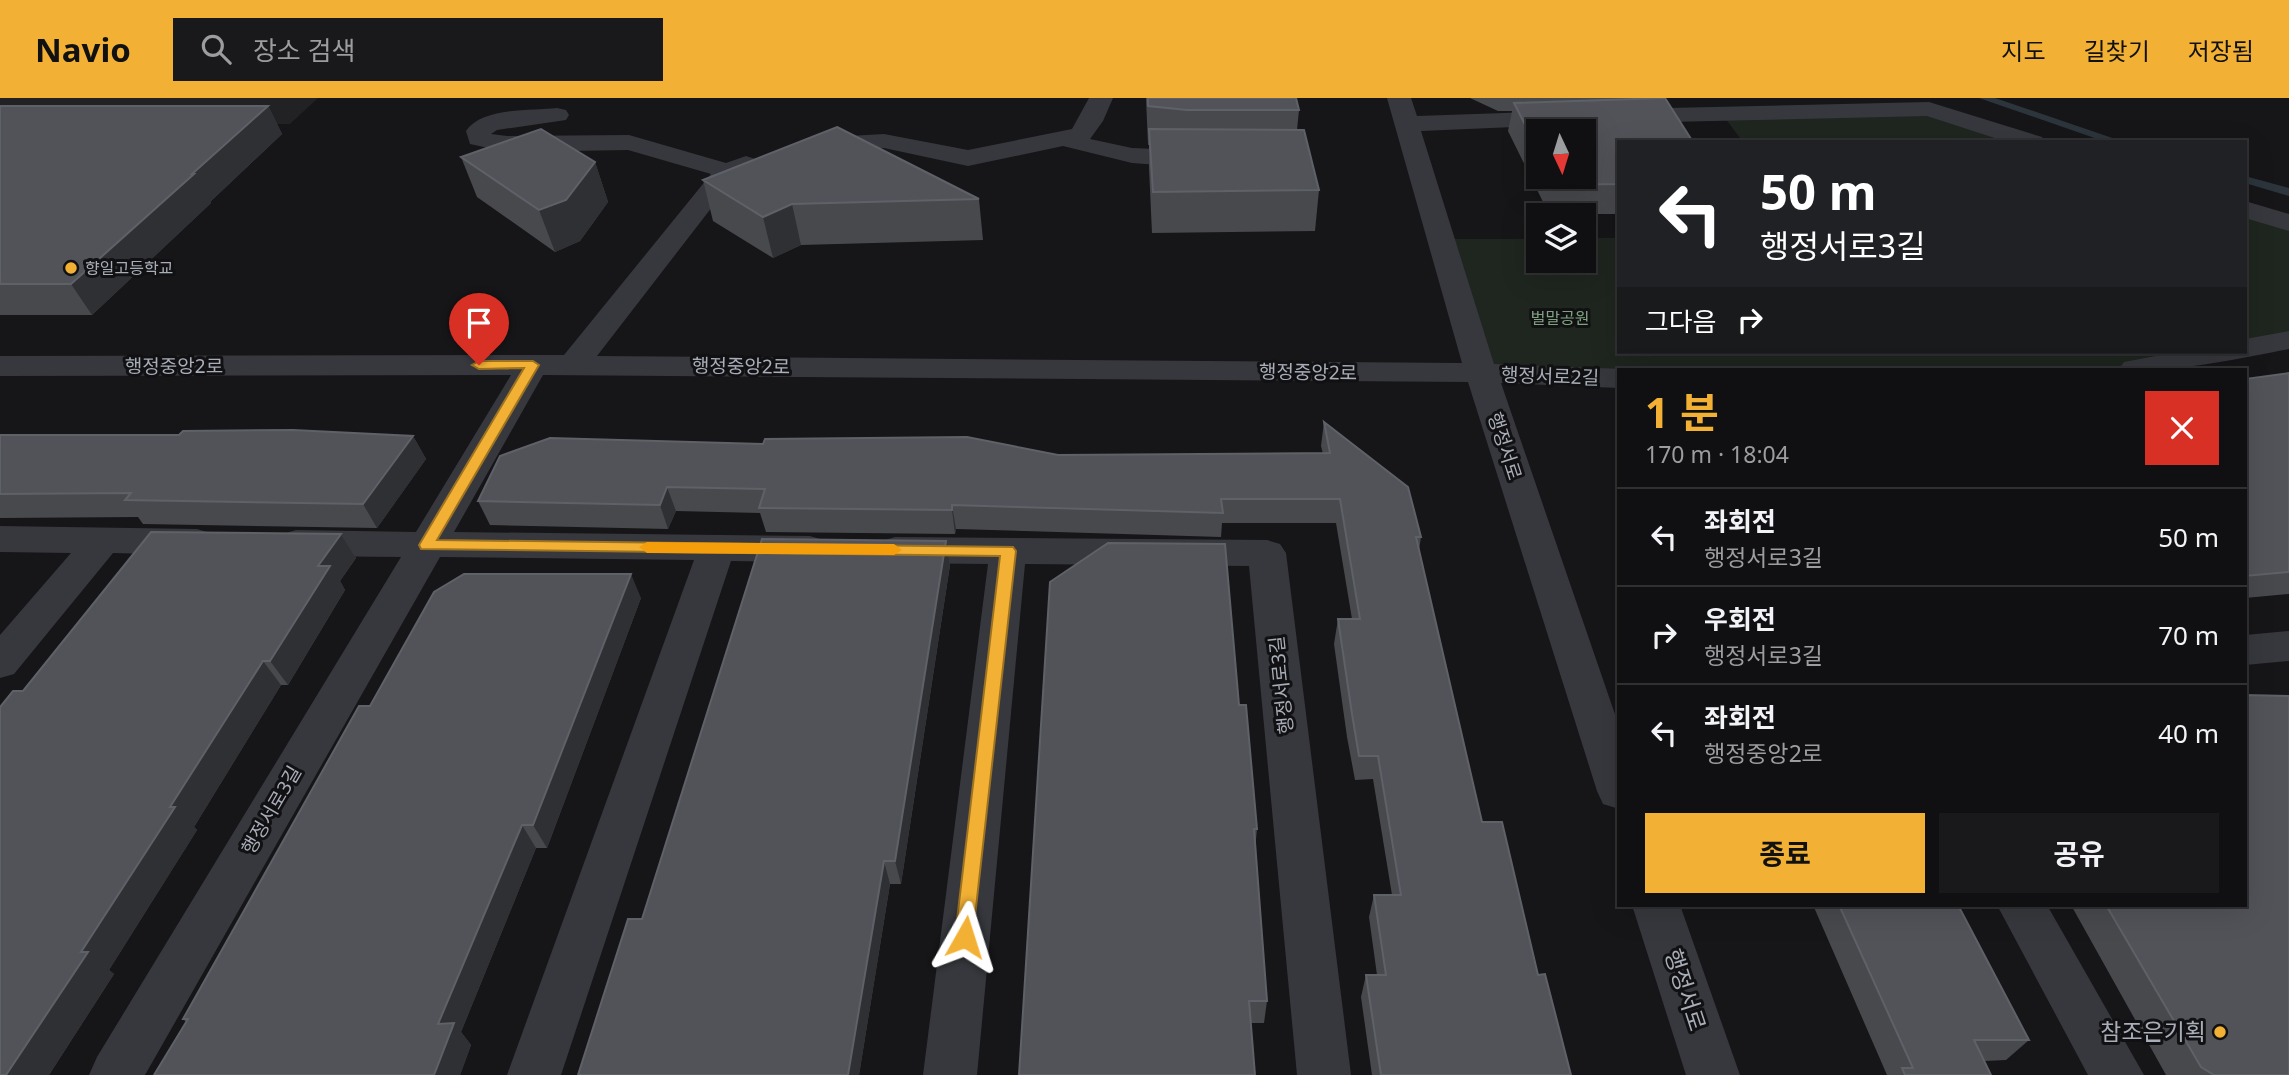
<!DOCTYPE html>
<html lang="ko">
<head>
<meta charset="utf-8">
<style>
	:root { --surface:#101012; --page:#19191b; --text:#f1f3f6; --muted:#9c9d9f; --line:#303032; --accent:#f2b134 }
	body { margin:0; font-family:"Noto Sans","Noto Sans KR",sans-serif; background:var(--page); color:var(--text); height:100vh; display:flex; flex-direction:column; font-size:26px; white-space:nowrap }
	* { box-sizing:border-box; margin:0 }
	p { font-size:23px; color:var(--muted) }
	.icon { flex:none; width:38px; height:38px; fill:none; stroke:currentColor; stroke-width:2; stroke-linecap:round; stroke-linejoin:round }
	.map { position:relative; flex:1; overflow:hidden }
	.drawer { position:absolute; left:1617px; top:270px; width:630px; height:539px; display:flex; flex-direction:column; background:var(--surface); border-radius:0px; box-shadow:0 7px 28px #0002,0 0 0 2px var(--line) }
	.drawer>* { flex:none }
	.hud { position:absolute; left:1617px; top:42px; width:630px; height:214px; border-radius:0px; box-shadow:0 7px 28px #0002,0 0 0 2px var(--line); background:#202124; color:#fff; overflow:hidden }
	.needle { width:46px; rotate:176deg }
	.buttons { position:absolute; left:1526px; top:21px; display:grid; gap:14px }
	.buttons a { display:grid; place-items:center; width:70px; height:70px; border-radius:0px; background:var(--surface); box-shadow:0 7px 28px #0002,0 0 0 2px var(--line); font-size:35px }
	.pin { position:absolute; display:grid; place-items:center; width:60px; height:60px; color:#fff; margin:-72px -30px; border-radius:50% 50% 50% 0; rotate:-45deg; box-shadow:0 0 7px #0007 }
	.pin .icon { rotate:45deg }
	.me { position:absolute; width:77px; margin:-38px; rotate:6deg; stroke-linejoin:round; filter:drop-shadow(0 0 5px #0008) }
	.turn { display:flex; align-items:center; gap:24px; height:147px; padding:0 28px; font-size:32px }
	.turn .icon { width:91px; height:91px; stroke-width:2.5 }
	.turn b { display:block; font-size:49px; line-height:60px }
	.then { display:flex; align-items:center; height:66px; padding:0 28px; background:#0003; gap:14px; font-size:26px }
	.round { display:grid; place-items:center; flex:none; width:74px; height:74px; border-radius:0px; background:var(--page) }
	.summary { display:flex; align-items:center; justify-content:space-between; height:119px; padding:0 28px }
	h1 { font-size:42px; font-weight:700; line-height:52px; color:var(--accent) }
	.cta { display:flex; gap:14px; margin-top:auto; padding:14px 28px }
	.cta a { flex:1; height:80px; border-radius:0px; background:var(--accent); color:#111; font-size:28px; font-weight:700; line-height:80px; text-align:center }
	.cta a+a { background:var(--page); color:var(--text) }
	ul { padding:0; list-style:none }
	li { display:flex; align-items:center; gap:21px; height:98px; padding:0 28px; border-top:2px solid var(--line) }
	li div { flex:1 }
	li b { display:block; font-size:26px }
	li em { font-style:normal }
	header { display:flex; align-items:center; gap:42px; box-sizing:border-box; height:98px; padding:0 35px; background:var(--accent); color:#111 }
	header strong { font-size:33px }
	nav { display:flex; gap:38px; margin-inline-start:auto; font-size:24px }
	.search { width:490px; height:63px; background:var(--page); display:flex; align-items:center; gap:18px; box-sizing:border-box; padding:0 24px; border-radius:0px; color:var(--muted); font-size:26px }
	.map>svg:first-child { display:block }
</style>
</head>
<body>
<header>
<strong>Navio</strong>
<div class="search"><svg class="icon" aria-label="search" viewBox="0 0 24 24"><circle cx="10" cy="10" r="6"/><path d="M15 15l6 6"/></svg>장소 검색</div>
<nav><a>지도</a><a>길찾기</a><a>저장됨</a></nav>
</header>
<div class="map">
<svg width="2289" height="977" viewBox="0 0 2289 977">
	<rect width="100%" height="100%" fill="#161618"/>
	<path fill="#222225" d="M 0,0 L 318,0 L 290,26 L 0,28 Z"/>
	<path fill="#1e261f" d="M 1929,11 L 2033,44 L 1743,44 L 1722,16 Z
		M 2245,111 L 2289,125 L 2289,242 L 2245,250 Z
		M 1584,140 L 1619,140 L 1619,254 L 2228,254 L 2135,271 L 1619,271 L 1481,275 L 1441,141 L 1538,141 L 1538,163 L 1584,163 Z"/>
	<g fill="none" stroke-linecap="round" stroke-linejoin="round">
		<path fill="#2c353c" fill-rule="evenodd" d="M 1979,0 L 1995,0 L 2124,44 L 2106,44 Z
			M 2245,78 L 2289,90 L 2289,98 L 2245,85 Z"/>
		<path fill="#37383d" fill-rule="evenodd" d="M 1089,0 L 1113,0 L 1103,23 L 1090,41 L 1132,50 L 1203,53 L 1212,56 L 1216,61 L 1212,66 L 1185,69 L 1132,65 L 1063,48 L 968,68 L 884,50 L 814,56 L 805,53 L 801,48 L 805,43 L 814,40 L 884,36 L 968,52 L 1072,31 Z
			M 1387,0 L 1411,0 L 1417,18 L 1563,13 L 1572,15 L 1575,20 L 1572,25 L 1563,27 L 1421,33 L 1494,266 L 1623,271 L 1619,271 L 1619,290 L 1501,285 L 1619,628 L 1619,711 L 1603,706 L 1597,693 L 1468,284 L 543,277 L 454,434 L 810,438 L 823,442 L 829,451 L 823,460 L 810,464 L 731,463 L 561,977 L 507,977 L 694,462 L 440,459 L 145,977 L 89,977 L 97,959 L 401,459 L 296,458 L 283,454 L 277,445 L 283,436 L 296,432 L 416,434 L 511,277 L 0,278 L 0,258 L 564,257 L 711,76 L 628,52 L 507,54 L 470,46 L 466,33 C 482,9 531,13 557,10 L 566,12 L 569,17 L 566,22 L 497,32 L 491,36 L 507,38 L 629,37 L 726,65 L 746,58 L 755,61 L 759,66 L 755,71 L 736,78 L 597,258 L 1462,265 Z
			M 1929,4 L 2042,39 L 2045,44 L 2007,44 L 1927,18 L 1624,25 L 1615,23 L 1612,18 L 1615,13 L 1624,11 Z
			M 2245,103 L 2289,116 L 2289,133 L 2245,120 Z
			M 2289,233 L 2289,251 C 2231,262 2180,274 2119,271 L 2124,264 L 2177,254 L 2245,254 L 2245,241 Z
			M 0,428 L 197,431 L 210,435 L 216,444 L 210,453 L 197,457 L 113,455 L 14,576 L 0,580 L 0,537 L 71,455 L 0,454 Z
			M 895,439 L 1267,442 L 1280,446 L 1286,455 L 1351,977 L 1297,977 L 1249,468 L 1025,466 L 977,977 L 923,977 L 988,466 L 895,465 L 882,461 L 876,452 L 882,443 Z
			M 2289,533 L 2289,563 L 2245,567 L 2245,537 Z
			M 1632,807 L 1680,807 L 1740,977 L 1686,977 Z
			M 1997,807 L 2047,807 L 2144,977 L 2088,977 Z"/>
	</g>
	<path fill="#47494d" fill-rule="evenodd" d="M 1146,0 L 1296,0 L 1299,12 L 1297,32 L 1319,92 L 1315,133 L 1152,135 L 1149,70 L 1149,47 L 1148,47 Z
		M 1470,0 L 1647,0 L 1619,44 L 1619,116 L 1549,116 L 1508,33 L 1512,13 L 1498,13 ZM 1538,33 L 1584,79 L 1538,79 Z
		M 0,8 L 268,8 L 282,36 L 210,104 L 211,105 L 92,217 L 0,217 Z
		M 461,59 L 595,64 L 608,104 L 580,143 L 555,154 L 477,99 Z
		M 703,82 L 979,101 L 983,142 L 801,147 L 773,160 L 713,123 Z
		M 2289,275 L 2289,496 L 2245,500 L 2245,281 Z
		M 1324,324 L 1421,439 L 1419,452 L 1482,724 L 1538,877 L 1571,977 L 1372,977 L 1361,899 L 1366,877 L 1377,877 L 1369,819 L 1374,797 L 1392,797 L 1373,681 L 1355,682 L 1347,639 L 1334,546 L 1338,521 L 1352,521 L 1336,425 L 1222,425 L 1221,439 L 956,431 L 955,436 L 766,434 L 760,415 L 676,413 L 668,431 L 490,427 L 478,403 L 1058,357 L 1323,356 L 1321,348 Z
		M 0,337 L 413,338 L 426,361 L 377,430 L 143,426 L 138,419 L 0,420 Z
		M 341,436 L 356,460 L 340,483 L 345,492 L 288,587 L 281,587 L 194,729 L 197,732 L 109,872 L 114,876 L 49,977 L 0,977 L 23,593 Z
		M 946,443 L 950,467 L 901,786 L 890,786 L 859,977 L 642,821 Z
		M 641,500 L 547,750 L 536,750 L 461,934 L 471,947 L 460,977 L 154,977 L 186,924 L 183,921 L 370,608 Z
		M 1239,607 L 1257,731 L 1255,752 L 1267,903 L 1264,925 L 1251,925 L 1019,977 Z
		M 1813,807 L 1958,807 L 2029,942 L 2006,962 L 1984,963 L 1991,977 L 1887,977 Z
		M 2071,807 L 2245,807 L 2289,977 L 2166,977 Z"/>
	<path fill="#2f3033" d="M 268,8 L 282,36 L 210,104 L 211,105 L 92,217 L 71,186 L 192,76 Z
		M 595,64 L 608,104 L 580,143 L 555,154 L 539,112 Z
		M 792,106 L 801,147 L 773,160 L 763,119 Z
		M 413,338 L 426,361 L 377,430 L 363,406 Z
		M 667,389 L 676,413 L 668,431 L 660,407 Z
		M 952,407 L 956,431 L 955,436 L 952,412 Z
		M 341,436 L 356,460 L 340,483 L 345,492 L 288,587 L 270,563 L 318,468 Z
		M 946,443 L 950,467 L 901,786 L 895,763 Z
		M 631,476 L 641,500 L 547,750 L 533,727 Z
		M 263,563 L 281,587 L 194,729 L 197,732 L 109,872 L 114,876 L 49,977 L 6,977 L 170,709 Z
		M 522,727 L 536,750 L 461,934 L 471,947 L 460,977 L 434,977 L 438,926 Z
		M 884,763 L 890,786 L 859,977 L 848,977 Z"/>
	<path fill="#525359" stroke="#5f6168" stroke-width="2" d="M 1148,0 L 1296,0 L 1299,12 L 1187,12 L 1148,8 Z
		M 1665,0 L 1693,44 L 1619,44 L 1619,86 L 1556,87 L 1552,79 L 1584,79 L 1584,33 L 1538,33 L 1538,52 L 1514,5 Z
		M 0,8 L 268,8 L 192,76 L 194,76 L 71,186 L 0,186 Z
		M 837,29 L 979,101 L 792,106 L 763,119 L 703,82 Z
		M 541,31 L 595,64 L 566,102 L 539,112 L 461,59 Z
		M 1149,31 L 1304,32 L 1319,92 L 1153,94 Z
		M 2289,275 L 2289,474 L 2245,478 L 2245,281 Z
		M 1324,324 L 1408,389 L 1421,439 L 1416,439 L 1482,724 L 1502,724 L 1538,877 L 1545,876 L 1571,977 L 1381,977 L 1366,877 L 1386,877 L 1374,797 L 1401,797 L 1378,658 L 1359,658 L 1352,616 L 1338,521 L 1360,521 L 1340,401 L 1221,401 L 1223,415 L 952,407 L 952,412 L 759,410 L 765,391 L 667,389 L 660,407 L 478,403 L 500,358 L 550,340 L 763,346 L 765,341 L 967,339 L 1058,357 L 1330,355 Z
		M 293,332 L 413,338 L 363,406 L 125,402 L 131,395 L 0,396 L 0,337 L 179,337 L 183,333 Z
		M 151,434 L 341,436 L 318,468 L 330,468 L 270,563 L 263,563 L 170,709 L 175,709 L 81,854 L 88,854 L 6,977 L 0,977 L 0,609 L 13,593 L 23,593 Z
		M 762,441 L 946,443 L 895,763 L 884,763 L 848,977 L 578,977 L 628,821 L 642,821 Z
		M 1108,445 L 1225,446 L 1239,607 L 1246,607 L 1257,731 L 1254,731 L 1267,903 L 1249,903 L 1255,977 L 1019,977 L 1050,484 Z
		M 464,476 L 631,476 L 533,727 L 522,727 L 438,926 L 454,925 L 434,977 L 154,977 L 188,921 L 183,921 L 359,608 L 370,608 L 434,494 Z
		M 2245,597 L 2289,598 L 2289,977 L 2214,977 L 2201,969 L 2106,807 L 2245,807 Z
		M 1839,807 L 1958,807 L 2029,942 L 1974,942 L 1991,977 L 1905,977 L 1902,970 L 1913,970 Z"/>
	<path fill="#f2b134" stroke="#9d7322" stroke-width="2" d="M 533,263 L 539,267 L 437,442 L 1013,449 L 1016,453 L 972,845 L 965,848 L 958,845 L 955,839 L 1000,458 L 421,451 L 419,447 L 524,270 L 479,271 L 472,267 L 479,263 Z"/>
	<path fill="#f59e0b" d="M 647,444 L 894,446 L 902,452 L 894,457 L 647,455 L 639,449 Z"/>
	<g fill="#f2b134" stroke="#111113" stroke-width="2.5">
		<circle cx="71" cy="170" r="7"/>
		<circle cx="2220" cy="934" r="7"/>
	</g>
	<g text-anchor="middle" stroke-width="6" stroke-linejoin="round" paint-order="stroke">
		<g font-size="16" fill="#a8adb8" stroke="#111113" text-anchor="start">
			<text x="85" y="176">향일고등학교</text>
		</g>
		<g font-size="16" fill="#7fa381" stroke="#111113">
			<text x="1560" y="226">벌말공원</text>
		</g>
		<g font-size="19" fill="#a8adb8" stroke="#111113">
			<text x="174" y="275">행정중앙2로</text>
			<text transform="translate(741 268) rotate(1)" y="7">행정중앙2로</text>
			<text transform="translate(1308 274) rotate(1)" y="7">행정중앙2로</text>
			<text transform="translate(1550 278) rotate(2)" y="7">행정서로2길</text>
			<text transform="translate(1505 348) rotate(72)" y="7">행정서로</text>
			<text transform="translate(1281 587) rotate(-96)" y="7">행정서로3길</text>
			<text transform="translate(271 712) rotate(-60)" y="7">행정서로3길</text>
		</g>
		<g font-size="23" fill="#a8adb8" stroke="#111113">
			<text transform="translate(1685 892) rotate(72)" y="8">행정서로</text>
		</g>
		<g font-size="23" fill="#a8adb8" stroke="#111113" text-anchor="end">
			<text x="2206" y="942">참조은기획</text>
		</g>
	</g>
</svg>
<div class="buttons">
<a><svg class="needle" viewBox="-14 -14 28 28"><path d="M0-13l5 13h-10z" fill="#e53935"/><path d="M0 13l5-13h-10z" fill="#9c9d9f"/></svg></a>
<a><svg class="icon" aria-label="layers" viewBox="0 0 24 24"><path d="M12 4l9 5-9 5-9-5zM3 14l9 5 9-5"/></svg></a>
</div>
<div class="pin" style="left:479px;top:267px;background:#d93025"><svg class="icon" aria-label="arrive" viewBox="0 0 24 24"><path d="M6 21V4h12l-3 4 3 4H6"/></svg></div>
<svg class="me" style="left:965px;top:839px" viewBox="-20 -20 40 40"><path d="M0-17L14 15 0 8-14 15z" fill="#f2b134" stroke="#fff" stroke-width="4"/></svg>
<div class="hud">
<div class="turn"><svg class="icon" aria-label="left" viewBox="0 0 24 24"><path d="M17 20v-9H6M10 6l-5 5 5 5"/></svg><div><b>50 m</b>행정서로3길</div></div>
<div class="then">그다음<svg class="icon" aria-label="right" viewBox="0 0 24 24"><path d="M7 20v-9h11M14 6l5 5-5 5"/></svg></div>
</div>
<section class="drawer">
<div class="summary"><div><h1>1 분</h1><p>170 m · 18:04</p></div><a class="round" style="background:#d93025;color:#fff"><svg class="icon" aria-label="close" viewBox="0 0 24 24"><path d="M6 6l12 12M18 6L6 18"/></svg></a></div>
<ul>
<li><svg class="icon" aria-label="left" viewBox="0 0 24 24"><path d="M17 20v-9H6M10 6l-5 5 5 5"/></svg><div><b>좌회전</b><p>행정서로3길</p></div><em>50 m</em></li>
<li><svg class="icon" aria-label="right" viewBox="0 0 24 24"><path d="M7 20v-9h11M14 6l5 5-5 5"/></svg><div><b>우회전</b><p>행정서로3길</p></div><em>70 m</em></li>
<li><svg class="icon" aria-label="left" viewBox="0 0 24 24"><path d="M17 20v-9H6M10 6l-5 5 5 5"/></svg><div><b>좌회전</b><p>행정중앙2로</p></div><em>40 m</em></li>
</ul>
<div class="cta"><a>종료</a><a>공유</a></div>
</section>
</div>
</body>
</html>
